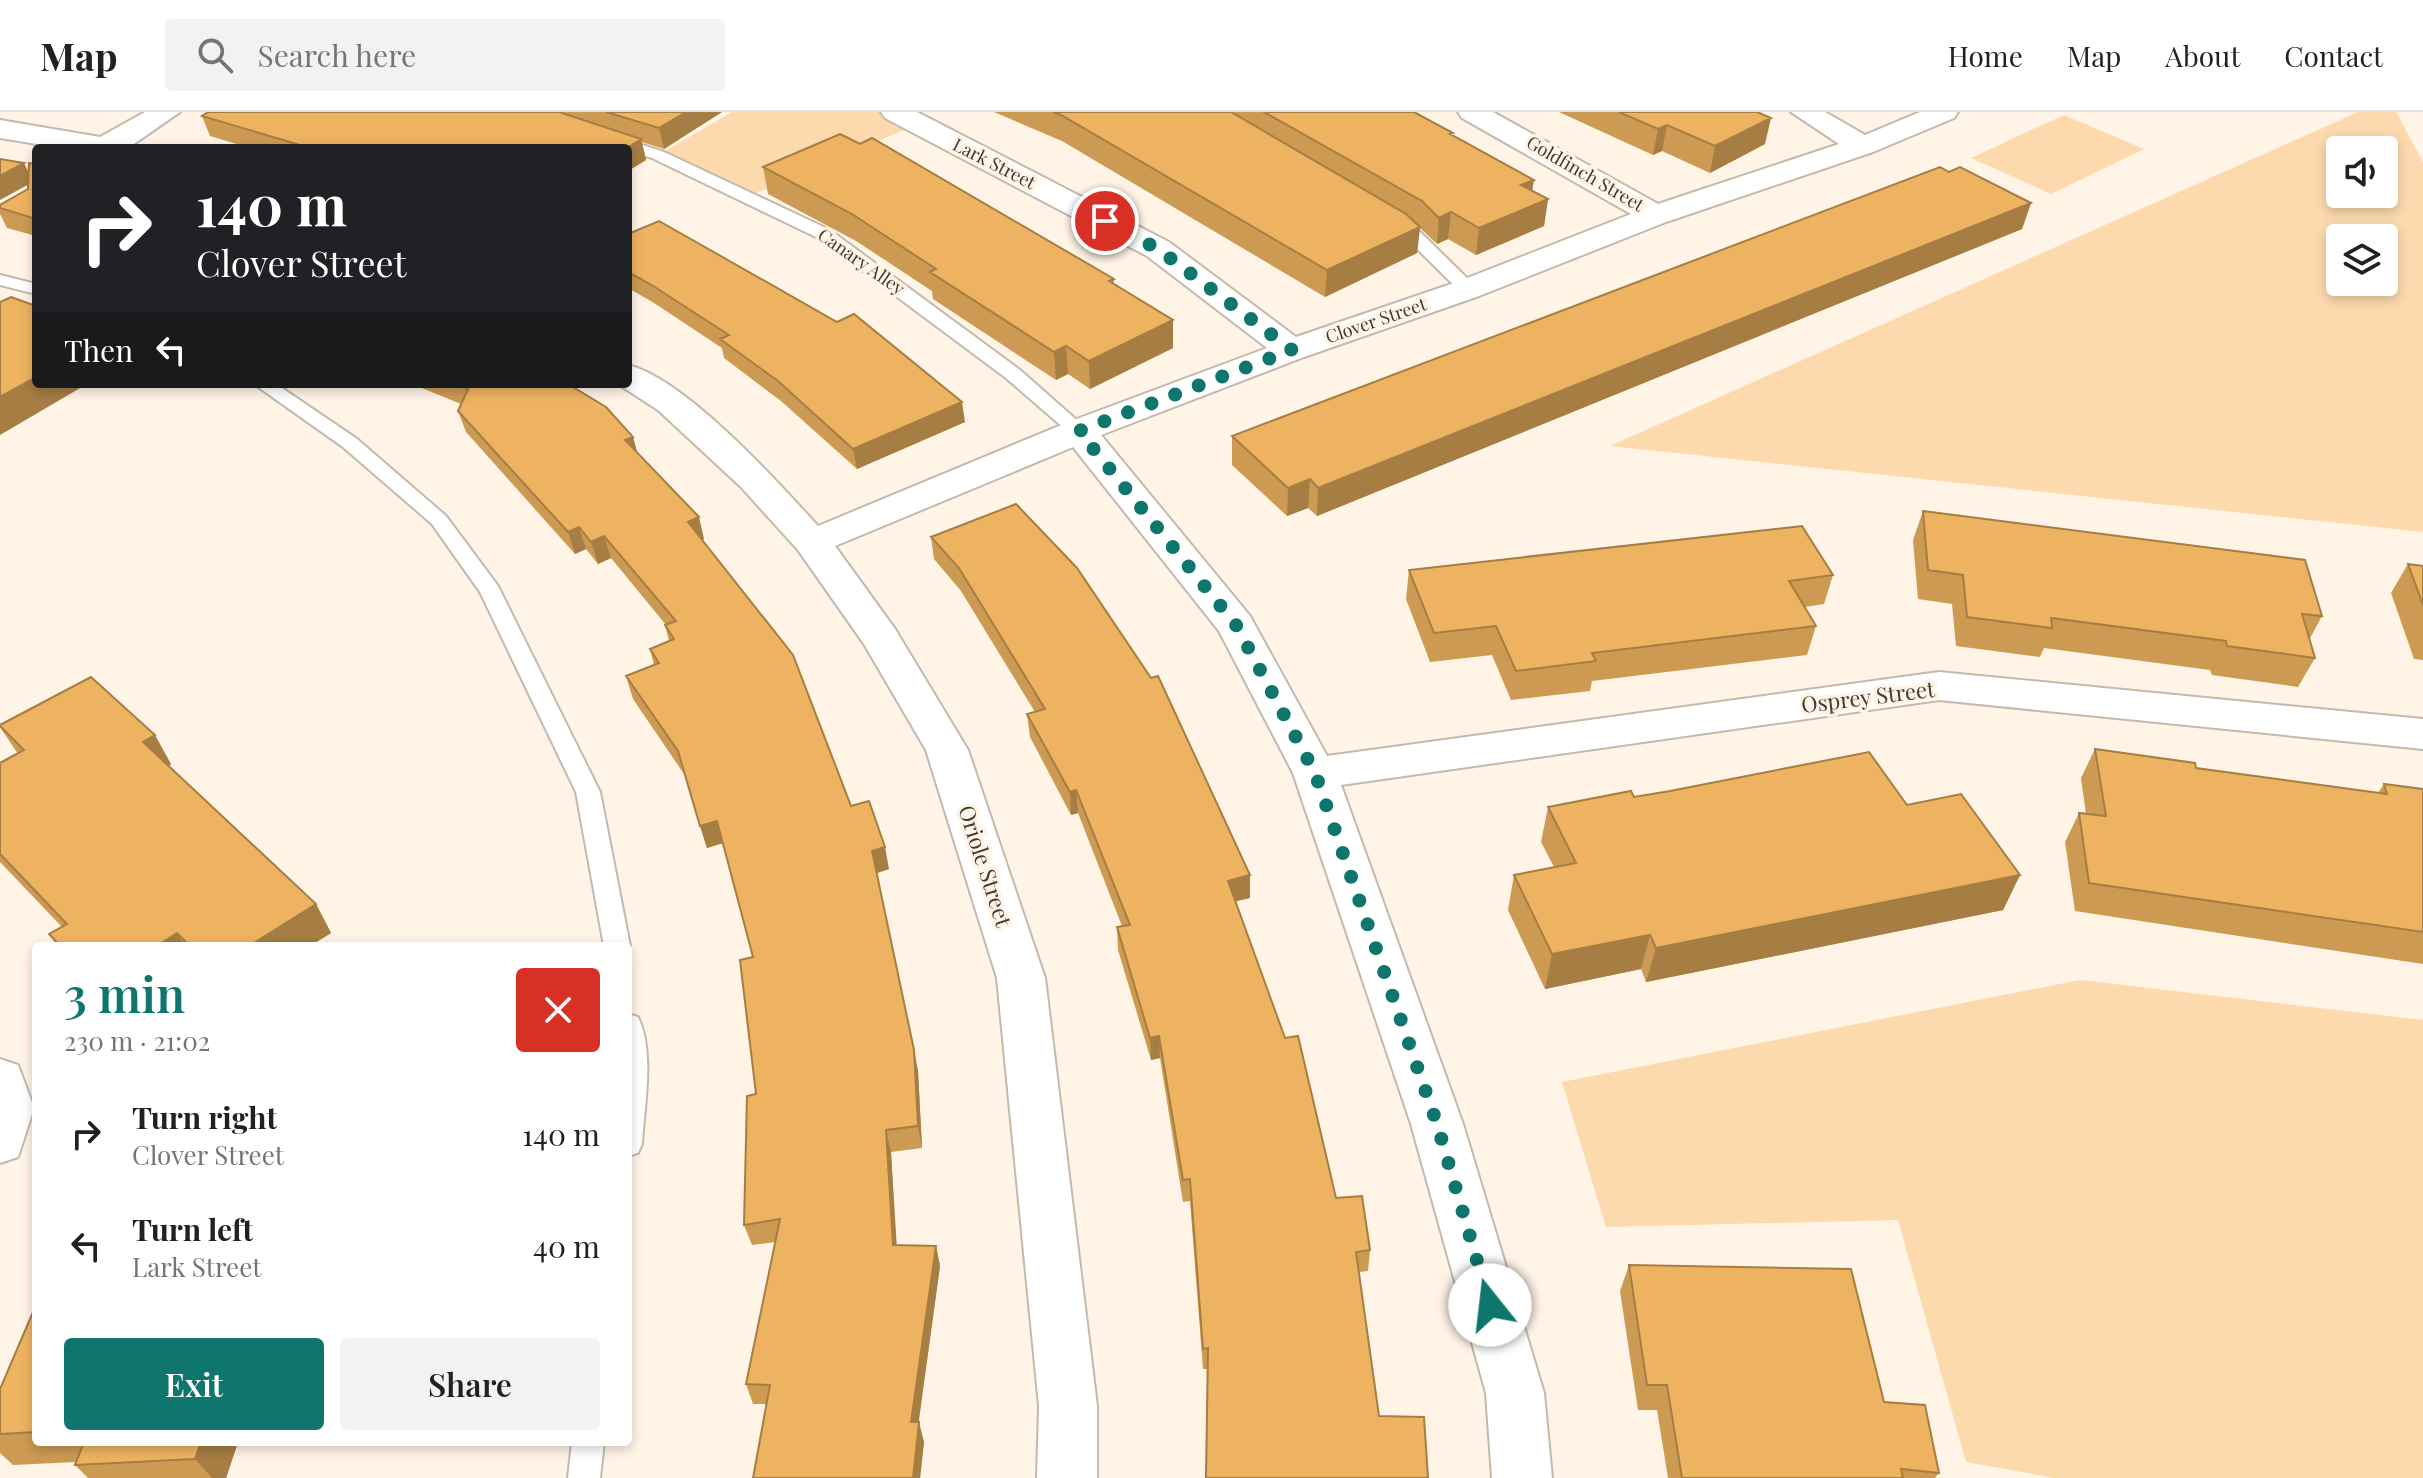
<!DOCTYPE html>
<html lang="en">
<head>
<meta charset="utf-8">
<style>
	:root { --surface:#fff; --page:#f2f2f2; --text:#202124; --muted:#757577; --line:#e0e0e0; --accent:#0f766e }
	body { margin:0; font-family:"Playfair Display",serif; background:var(--page); color:var(--text); height:100vh; display:flex; flex-direction:column; font-size:30px; white-space:nowrap }
	* { box-sizing:border-box; margin:0 }
	p { font-size:26px; color:var(--muted) }
	.icon { flex:none; width:44px; height:44px; fill:none; stroke:currentColor; stroke-width:2; stroke-linecap:round; stroke-linejoin:round }
	.map { position:relative; flex:1; overflow:hidden }
	.sheet { position:absolute; left:32px; top:830px; width:600px; height:504px; display:flex; flex-direction:column; background:var(--surface); border-radius:8px; box-shadow:0 4px 12px #0003 }
	.sheet>* { flex:none }
	.hud { position:absolute; left:32px; top:32px; width:600px; height:244px; border-radius:8px; box-shadow:0 4px 12px #0003; background:#202124; color:#fff; overflow:hidden }
	.tools { position:absolute; left:2326px; top:24px; display:grid; gap:16px }
	.tools a { display:grid; place-items:center; width:72px; height:72px; border-radius:8px; background:var(--surface); box-shadow:0 4px 12px #0003; font-size:40px }
	.pin { position:absolute; display:grid; place-items:center; width:68px; height:68px; color:#fff; margin:-34px; border:4px solid #fff; border-radius:50%; box-shadow:0 2px 8px #0007 }
	.me { position:absolute; width:88px; margin:-44px; rotate:344deg; stroke-linejoin:round; filter:drop-shadow(0 0 6px #0008) }
	.turn { display:flex; align-items:center; gap:28px; height:168px; padding:0 32px; font-size:36px }
	.turn .icon { width:104px; height:104px; stroke-width:2.5 }
	.turn b { display:block; font-size:56px; line-height:68px }
	.then { display:flex; align-items:center; height:76px; padding:0 32px; background:#0003; gap:16px; font-size:30px }
	.round { display:grid; place-items:center; flex:none; width:84px; height:84px; border-radius:8px; background:var(--page) }
	.summary { display:flex; align-items:center; justify-content:space-between; height:136px; padding:0 32px }
	h1 { font-size:48px; font-weight:600; line-height:60px; color:var(--accent) }
	.button { display:flex; gap:16px; margin-top:auto; padding:16px 32px }
	.button a { flex:1; height:92px; border-radius:8px; background:var(--accent); color:#fff; font-size:32px; font-weight:600; line-height:92px; text-align:center }
	.button a+a { background:var(--page); color:var(--text) }
	ul { padding:0; list-style:none }
	li { display:flex; align-items:center; gap:24px; height:112px; padding:0 32px }
	li div { flex:1 }
	li b { display:block; font-size:30px }
	li em { font-style:normal }
	header { display:flex; align-items:center; gap:48px; box-sizing:border-box; height:112px; padding:0 40px; background:var(--surface); border-bottom:2px solid var(--line) }
	header strong { font-size:38px }
	nav { display:flex; gap:44px; margin-inline-start:auto; font-size:28px }
	.search { width:560px; height:72px; background:var(--page); display:flex; align-items:center; gap:20px; box-sizing:border-box; padding:0 28px; border-radius:8px; color:var(--muted); font-size:30px }
	.map>svg:first-child { display:block }
</style>
</head>
<body>
<header>
<strong>Map</strong>
<div class="search"><svg class="icon" aria-label="search" viewBox="0 0 24 24"><circle cx="10" cy="10" r="6"/><path d="M15 15l6 6"/></svg>Search here</div>
<nav><a>Home</a><a>Map</a><a>About</a><a>Contact</a></nav>
</header>
<div class="map">
<svg width="2423" height="1366" viewBox="0 0 2423 1366">
	<rect width="100%" height="100%" fill="#fff4e6"/>
	<path fill="#fcdaae" fill-rule="evenodd" d="M 732,0 L 895,0 L 918,12 L 747,85 L 658,43 Z
		M 2358,0 L 2396,0 L 2423,50 L 2423,420 L 1610,334 ZM 2340,38 L 2384,38 L 2384,82 L 2340,82 ZM 2340,126 L 2384,126 L 2384,170 L 2340,170 Z
		M 2064,3 L 2144,37 L 2051,82 L 1971,46 Z
		M 2080,868 L 2423,908 L 2423,1366 L 2054,1366 L 1966,1350 L 1898,1108 L 1606,1115 L 1562,970 Z"/>
	<g fill="none" stroke-linecap="round" stroke-linejoin="round">
		<g stroke="#c4b9ac" stroke-width="4">
			<path id="lane" d="M 612,23 L 664,40 L 830,118 L 1020,258 L 1089,319 L 1086,323 L 1072,323 L 1006,266 L 818,126 L 652,46 L 606,31 L 604,28 Z
				M 1395,107 L 1418,118 L 1474,173 L 1474,181 L 1462,181 L 1406,126 L 1389,116 L 1389,108 Z
				M 0,163 L 36,172 L 36,182 L 0,173 Z
				M 254,272 L 276,272 L 357,327 L 446,404 L 498,474 L 600,680 L 630,834 L 628,838 L 628,834 L 604,834 L 576,680 L 480,480 L 432,412 L 343,335 Z
				M 628,902 L 638,905 C 655,940 644,994 642,1032 L 638,1041 L 628,1044 Z
				M 572,1330 L 604,1330 L 600,1366 L 568,1366 Z"/>
		</g>
		<g stroke="#c4b9ac" stroke-width="4">
			<path id="street" d="M 145,0 L 180,0 L 128,36 L 61,36 L 0,26 L 0,8 L 100,25 Z
				M 881,0 L 917,0 L 1169,130 L 1296,225 L 1457,170 L 1631,102 L 1462,6 L 1458,0 L 1493,0 L 1658,92 L 1839,32 L 1791,0 L 1825,0 L 1865,23 L 1920,0 L 1958,0 L 1954,6 L 1873,40 L 1666,110 L 1479,184 L 1304,245 L 1101,323 L 1250,504 L 1327,644 L 1939,560 L 2423,607 L 2423,637 L 1939,588 L 1341,673 L 1463,1012 L 1544,1281 L 1552,1366 L 1492,1366 L 1486,1281 L 1411,1012 L 1293,661 L 1219,519 L 1073,335 L 835,434 L 895,517 L 968,638 L 1045,866 L 1097,1294 L 1097,1366 L 1037,1366 L 1039,1294 L 997,866 L 926,638 L 864,532 L 798,438 L 741,375 L 658,298 L 618,272 L 628,272 L 628,253 C 685,267 777,369 818,414 L 1066,311 L 1267,236 L 1147,144 L 885,6 Z
				M 0,947 L 18,953 L 34,996 L 18,1045 L 0,1051 Z"/>
		</g>
		<use href="#lane" fill="#fff" fill-rule="evenodd"/>
		<use href="#street" fill="#fff" fill-rule="evenodd"/>
	</g>
	<path fill="#cc9a53" d="M 208,0 L 722,0 L 664,37 L 642,30 L 646,48 L 628,59 L 628,36 L 250,36 L 210,24 L 202,4 Z
		M 994,0 L 1414,0 L 1453,24 L 1532,79 L 1548,87 L 1544,114 L 1476,143 L 1448,127 L 1437,132 L 1420,116 L 1417,141 L 1325,185 L 1062,29 Z
		M 1559,0 L 1757,0 L 1765,32 L 1710,61 L 1662,39 L 1653,43 Z
		M 36,52 L 36,124 L 7,116 L 0,102 L 0,93 L 28,77 L 28,60 Z
		M 763,55 L 1114,167 L 1114,172 L 1173,208 L 1173,236 L 1090,277 L 1068,262 L 1056,268 L 933,187 L 932,179 L 856,129 L 768,82 Z
		M 1949,60 L 2031,91 L 2022,117 L 1317,404 L 1308,396 L 1287,404 L 1232,353 L 1232,324 Z
		M 628,122 L 965,310 L 857,357 L 781,289 L 724,246 L 722,236 L 654,191 L 628,176 Z
		M 412,272 L 568,272 L 633,325 L 637,340 L 704,427 L 702,428 L 851,694 L 889,757 L 877,761 L 918,959 L 922,1036 L 891,1040 L 896,1133 L 936,1134 L 940,1154 L 918,1310 L 924,1330 L 920,1366 L 753,1366 L 766,1292 L 753,1292 L 746,1272 L 776,1130 L 752,1133 L 744,1113 L 756,982 L 753,845 L 723,731 L 707,736 L 684,662 L 633,587 L 626,564 L 654,553 L 650,537 L 669,529 L 665,513 L 666,513 L 611,446 L 598,452 L 586,437 L 575,442 L 466,320 L 458,299 L 461,292 Z
		M 1923,399 L 2322,504 L 2309,528 L 2315,546 L 2298,575 L 2212,563 L 2210,558 L 2044,536 L 2040,545 L 1956,534 L 1952,492 L 1918,487 L 1913,428 Z
		M 931,425 L 1250,786 L 1236,789 L 1336,1086 L 1370,1138 L 1368,1159 L 1359,1160 L 1379,1304 L 1428,1366 L 1208,1257 L 1203,1257 L 1190,1089 L 1183,1090 L 1160,946 L 1151,948 L 1118,838 L 1117,815 L 1122,814 L 1078,701 L 1071,703 L 1030,625 L 1027,602 L 1035,600 L 961,479 L 934,447 Z
		M 2408,452 L 2423,454 L 2423,548 L 2414,547 L 2391,481 Z
		M 1409,458 L 1833,463 L 1824,492 L 1805,495 L 1816,514 L 1807,543 L 1592,569 L 1590,579 L 1511,588 L 1492,543 L 1430,550 L 1406,487 Z
		M 0,615 L 171,652 L 169,654 L 316,792 L 331,821 L 310,834 L 58,834 L 49,822 L 62,815 L 0,750 L 0,651 L 18,642 Z
		M 2095,637 L 2196,656 L 2378,681 L 2384,672 L 2423,677 L 2423,852 L 2075,799 L 2065,730 L 2079,701 L 2086,702 L 2081,666 Z
		M 1634,685 L 1907,693 L 2020,763 L 2003,798 L 1646,870 L 1641,857 L 1545,877 L 1508,798 L 1514,763 L 1554,755 L 1541,730 L 1548,695 Z
		M 1629,1153 L 1884,1290 L 1939,1361 L 1935,1366 L 1668,1366 L 1657,1298 L 1638,1298 L 1620,1179 Z
		M 36,1193 L 36,1330 L 238,1330 L 226,1366 L 88,1366 L 75,1353 L 76,1350 L 13,1353 L 0,1341 L 0,1277 Z"/>
	<path fill="#a67d43" d="M 686,0 L 722,0 L 664,37 L 659,16 Z
		M 1771,6 L 1765,32 L 1710,61 L 1715,34 Z
		M 1667,13 L 1662,39 L 1653,43 L 1658,17 Z
		M 641,27 L 646,48 L 628,59 L 628,36 Z
		M 24,51 L 33,70 L 0,88 L 0,64 Z
		M 1534,68 L 1530,94 L 1521,73 Z
		M 1548,87 L 1544,114 L 1476,143 L 1479,116 Z
		M 2031,91 L 2022,117 L 1317,404 L 1318,376 Z
		M 1451,100 L 1448,127 L 1437,132 L 1439,106 Z
		M 1420,115 L 1417,141 L 1325,185 L 1327,158 Z
		M 1173,208 L 1173,236 L 1090,277 L 1089,249 Z
		M 1066,234 L 1068,262 L 1056,268 L 1054,240 Z
		M 36,265 L 36,272 L 87,272 L 0,323 L 0,285 Z
		M 962,290 L 965,310 L 857,357 L 853,337 Z
		M 633,325 L 639,347 L 625,328 Z
		M 1310,367 L 1308,396 L 1287,404 L 1288,376 Z
		M 699,405 L 704,427 L 693,432 L 688,410 Z
		M 579,415 L 586,437 L 575,442 L 568,420 Z
		M 604,424 L 611,446 L 598,452 L 591,430 Z
		M 155,623 L 171,652 L 160,659 L 143,630 Z
		M 1076,678 L 1078,701 L 1071,703 L 1070,680 Z
		M 717,709 L 723,731 L 707,736 L 700,714 Z
		M 885,735 L 889,757 L 877,761 L 872,739 Z
		M 1250,763 L 1250,786 L 1228,791 L 1228,769 Z
		M 2020,763 L 2003,798 L 1646,870 L 1656,836 Z
		M 316,792 L 331,821 L 310,834 L 249,834 Z
		M 177,821 L 185,834 L 157,834 Z
		M 1650,823 L 1641,857 L 1545,877 L 1552,842 Z
		M 1159,924 L 1160,946 L 1151,948 L 1150,926 Z
		M 914,938 L 918,959 L 922,1036 L 918,1014 Z
		M 886,1018 L 891,1040 L 898,1154 L 893,1133 Z
		M 936,1134 L 940,1154 L 916,1330 L 911,1310 Z
		M 919,1310 L 924,1330 L 920,1366 L 913,1366 Z
		M 201,1330 L 238,1330 L 226,1366 L 212,1366 L 195,1347 Z"/>
	<path fill="#edb360" stroke="#a67d43" stroke-width="2" d="M 208,0 L 559,0 L 641,27 L 627,36 L 310,36 L 202,4 Z
		M 606,0 L 686,0 L 659,16 Z
		M 1053,0 L 1231,0 L 1406,102 L 1420,115 L 1327,158 L 1061,3 Z
		M 1264,0 L 1414,0 L 1453,21 L 1450,22 L 1534,68 L 1521,73 L 1548,87 L 1479,116 L 1451,100 L 1439,106 L 1422,89 Z
		M 1619,0 L 1757,0 L 1771,6 L 1715,34 L 1667,13 L 1658,17 Z
		M 840,22 L 860,32 L 872,26 L 1114,167 L 1109,169 L 1173,208 L 1089,249 L 1066,234 L 1054,240 L 930,160 L 936,157 L 852,102 L 763,55 Z
		M 0,47 L 24,51 L 0,64 Z
		M 29,51 L 36,52 L 36,107 L 0,96 L 0,93 L 28,77 Z
		M 1940,55 L 1949,60 L 1960,55 L 2031,91 L 1318,376 L 1310,367 L 1288,376 L 1232,324 Z
		M 659,109 L 837,210 L 854,202 L 962,290 L 853,337 L 778,269 L 720,227 L 729,223 L 650,172 L 628,160 L 628,122 Z
		M 11,185 L 36,194 L 36,265 L 0,285 L 0,190 Z
		M 456,272 L 568,272 L 606,295 L 633,325 L 625,328 L 699,405 L 688,410 L 793,543 L 851,694 L 869,689 L 885,735 L 872,739 L 914,938 L 918,1014 L 886,1018 L 893,1133 L 936,1134 L 911,1310 L 919,1310 L 913,1366 L 753,1366 L 770,1273 L 746,1272 L 780,1107 L 744,1113 L 747,984 L 756,982 L 740,848 L 753,845 L 717,709 L 700,714 L 678,639 L 626,564 L 659,551 L 650,537 L 674,527 L 665,513 L 676,509 L 604,424 L 591,430 L 579,415 L 568,420 L 458,299 L 468,277 Z
		M 1016,392 L 1077,456 L 1151,566 L 1158,564 L 1250,763 L 1228,769 L 1285,926 L 1298,924 L 1336,1086 L 1362,1084 L 1370,1138 L 1356,1140 L 1379,1304 L 1424,1305 L 1428,1366 L 1206,1366 L 1208,1236 L 1203,1237 L 1190,1067 L 1183,1068 L 1159,924 L 1150,926 L 1117,815 L 1130,813 L 1076,678 L 1070,680 L 1027,602 L 1045,597 L 959,456 L 931,425 Z
		M 1923,399 L 2305,448 L 2322,504 L 2302,502 L 2315,546 L 2227,534 L 2226,529 L 2051,506 L 2052,516 L 1967,505 L 1963,463 L 1928,458 Z
		M 1802,414 L 1833,463 L 1789,469 L 1816,514 L 1592,541 L 1596,549 L 1516,559 L 1496,514 L 1434,521 L 1409,458 Z
		M 2408,452 L 2423,454 L 2423,493 Z
		M 91,565 L 155,623 L 143,630 L 316,792 L 249,834 L 190,834 L 177,821 L 157,834 L 60,834 L 49,822 L 67,812 L 0,742 L 0,651 L 24,638 L 0,614 L 0,613 Z
		M 2095,637 L 2195,651 L 2196,656 L 2387,682 L 2384,672 L 2423,677 L 2423,820 L 2089,771 L 2079,701 L 2106,704 Z
		M 1869,640 L 1907,693 L 1961,682 L 2020,763 L 1656,836 L 1650,823 L 1552,842 L 1514,763 L 1576,751 L 1548,695 L 1631,679 L 1634,685 L 1670,679 Z
		M 1629,1153 L 1851,1157 L 1884,1290 L 1925,1293 L 1939,1361 L 1901,1357 L 1903,1366 L 1682,1366 L 1667,1273 L 1647,1273 Z
		M 36,1193 L 36,1320 L 0,1322 L 0,1277 Z
		M 84,1330 L 201,1330 L 195,1347 L 75,1353 Z"/>
	<g fill="none" stroke-linecap="round" stroke-linejoin="round">
		<path stroke="#0f766e" stroke-width="14" stroke-dasharray="0 25.2" d="M 1105,109 L 1158,137 L 1292,238 L 1079,319 L 1236,513 L 1315,661 L 1437,1012 L 1490,1193"/>
	</g>
	<g text-anchor="middle" stroke-width="7" stroke-linejoin="round" paint-order="stroke">
		<g font-size="18" fill="#3f3b35" stroke="#fff4e6">
			<text transform="translate(994 52) rotate(27)" y="6">Lark Street</text>
			<text transform="translate(1585 62) rotate(30)" y="6">Goldfinch Street</text>
			<text transform="translate(861 150) rotate(35)" y="6">Canary Alley</text>
			<text transform="translate(1376 209) rotate(-19)" y="6">Clover Street</text>
		</g>
		<g font-size="22" fill="#3f3b35" stroke="#fff4e6">
			<text transform="translate(1868 585) rotate(-7)" y="8">Osprey Street</text>
			<text transform="translate(985 754) rotate(72)" y="8">Oriole Street</text>
		</g>
	</g>
</svg>
<div class="tools">
<a><svg class="icon" aria-label="sound" viewBox="0 0 24 24"><path d="M4 9h4l5-4v14l-5-4H4zM17 9q2 3 0 6"/></svg></a>
<a><svg class="icon" aria-label="layers" viewBox="0 0 24 24"><path d="M12 4l9 5-9 5-9-5zM3 14l9 5 9-5"/></svg></a>
</div>
<div class="pin" style="left:1105px;top:109px;background:#d93025"><svg class="icon" aria-label="arrive" viewBox="0 0 24 24"><path d="M6 21V4h12l-3 4 3 4H6"/></svg></div>
<svg class="me" style="left:1490px;top:1193px" viewBox="-20 -20 40 40"><circle r="19" fill="#fff"/><path d="M0-13L10 11 0 6-10 11z" fill="#0f766e"/></svg>
<div class="hud">
<div class="turn"><svg class="icon" aria-label="right" viewBox="0 0 24 24"><path d="M7 20v-9h11M14 6l5 5-5 5"/></svg><div><b>140 m</b>Clover Street</div></div>
<div class="then">Then<svg class="icon" aria-label="left" viewBox="0 0 24 24"><path d="M17 20v-9H6M10 6l-5 5 5 5"/></svg></div>
</div>
<section class="sheet">
<div class="summary"><div><h1>3 min</h1><p>230 m · 21:02</p></div><a class="round" style="background:#d93025;color:#fff"><svg class="icon" aria-label="close" viewBox="0 0 24 24"><path d="M6 6l12 12M18 6L6 18"/></svg></a></div>
<ul>
<li><svg class="icon" aria-label="right" viewBox="0 0 24 24"><path d="M7 20v-9h11M14 6l5 5-5 5"/></svg><div><b>Turn right</b><p>Clover Street</p></div><em>140 m</em></li>
<li><svg class="icon" aria-label="left" viewBox="0 0 24 24"><path d="M17 20v-9H6M10 6l-5 5 5 5"/></svg><div><b>Turn left</b><p>Lark Street</p></div><em>40 m</em></li>
</ul>
<div class="button"><a>Exit</a><a>Share</a></div>
</section>
</div>
</body>
</html>
